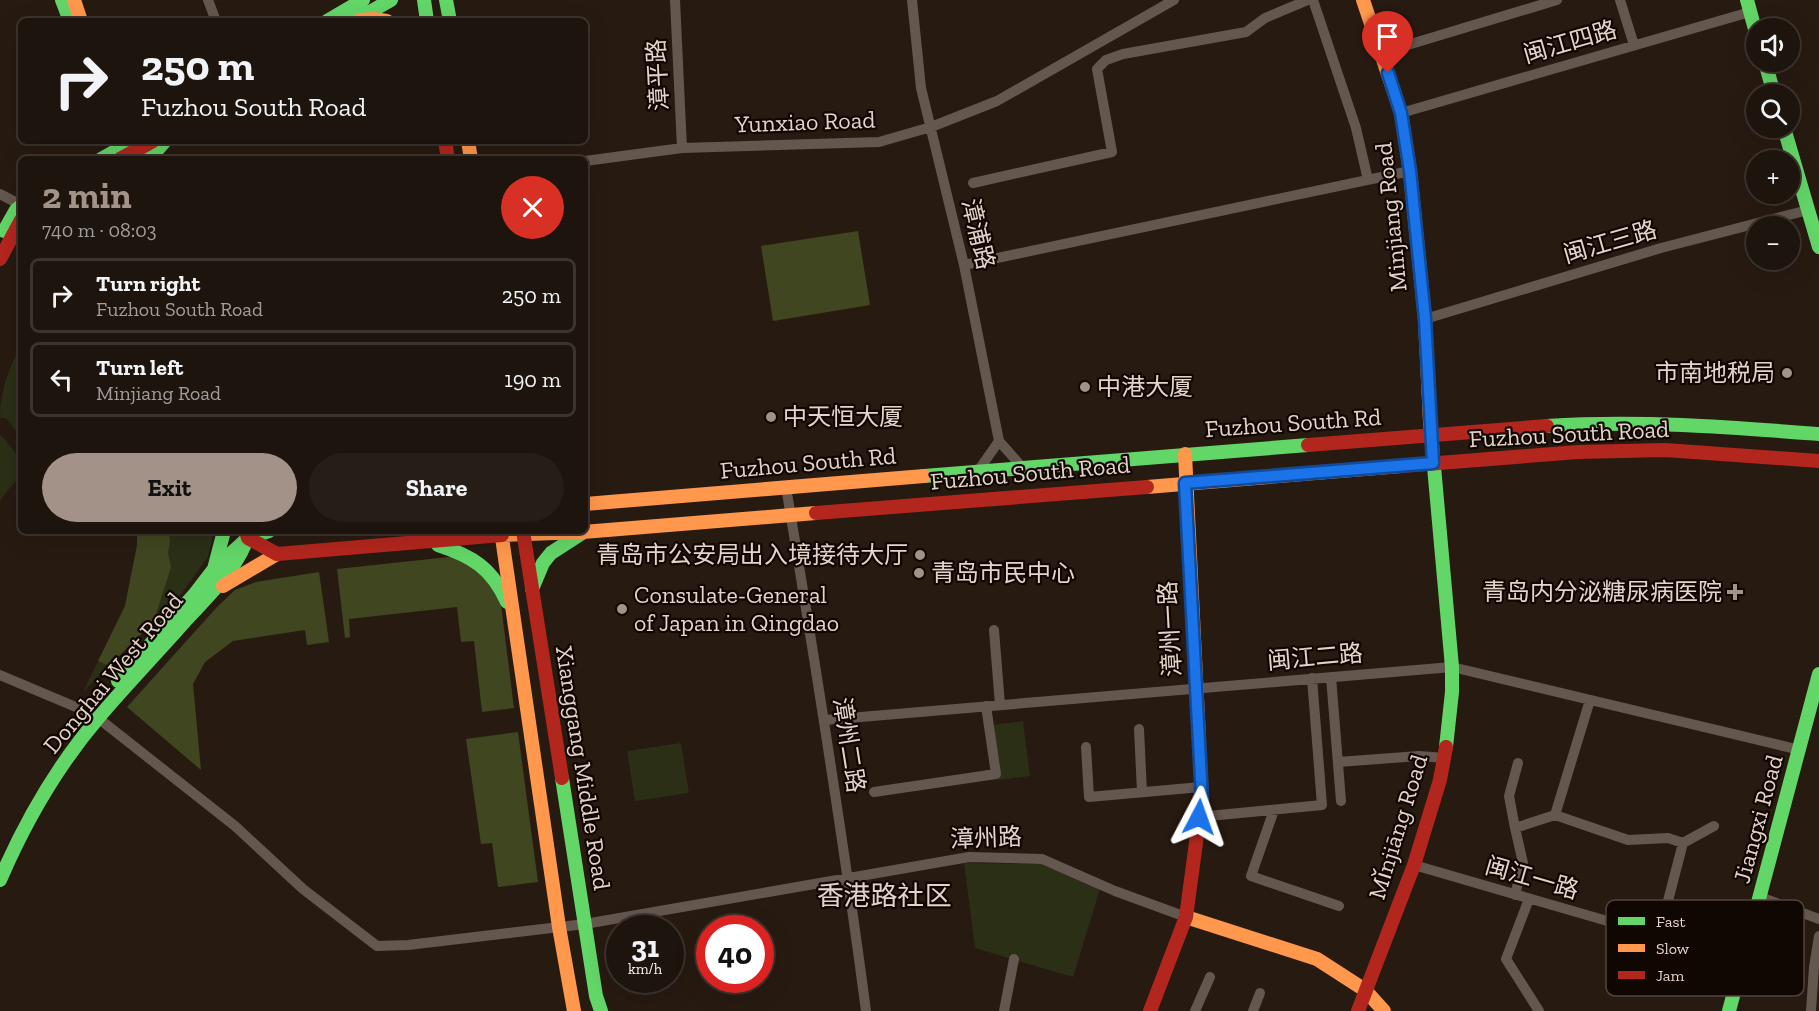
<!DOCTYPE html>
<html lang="en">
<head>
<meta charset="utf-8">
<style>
	:root { --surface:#1d140d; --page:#251d16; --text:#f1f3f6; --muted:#a09e9d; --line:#3b332e; --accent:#a29288 }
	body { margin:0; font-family:"Zilla Slab","Noto Sans SC",serif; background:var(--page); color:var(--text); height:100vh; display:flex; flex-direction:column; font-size:22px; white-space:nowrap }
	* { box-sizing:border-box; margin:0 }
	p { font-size:20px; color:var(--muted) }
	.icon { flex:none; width:33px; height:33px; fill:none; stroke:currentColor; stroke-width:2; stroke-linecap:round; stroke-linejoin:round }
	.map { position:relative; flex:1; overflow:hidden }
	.drawer { position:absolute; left:18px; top:156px; width:570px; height:378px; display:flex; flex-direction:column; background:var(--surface); border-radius:9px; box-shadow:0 6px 24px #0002,0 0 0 2px var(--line) }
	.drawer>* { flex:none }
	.banner { position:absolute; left:18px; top:18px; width:570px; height:126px; border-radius:9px; box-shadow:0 6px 24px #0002,0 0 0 2px var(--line); background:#1d140d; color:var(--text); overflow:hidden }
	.fabs { position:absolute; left:1746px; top:18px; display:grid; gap:12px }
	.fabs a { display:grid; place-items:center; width:54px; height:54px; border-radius:50%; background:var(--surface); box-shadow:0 6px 24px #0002,0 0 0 2px var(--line); font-size:30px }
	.speed { position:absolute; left:606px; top:915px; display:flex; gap:12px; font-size:30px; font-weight:700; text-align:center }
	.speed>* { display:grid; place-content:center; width:78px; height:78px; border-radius:50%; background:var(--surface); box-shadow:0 6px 24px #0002,0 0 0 2px var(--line); line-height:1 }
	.speed small { font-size:15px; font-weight:400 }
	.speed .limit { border:9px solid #d22; background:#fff; color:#111 }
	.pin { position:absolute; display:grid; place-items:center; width:51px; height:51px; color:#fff; margin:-62px -26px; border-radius:50% 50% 50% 0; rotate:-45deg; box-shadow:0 0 6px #0007 }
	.pin .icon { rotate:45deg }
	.me { position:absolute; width:66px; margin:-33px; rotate:4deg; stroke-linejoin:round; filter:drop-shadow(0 0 4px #0008) }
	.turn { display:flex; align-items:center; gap:21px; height:126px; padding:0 24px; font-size:27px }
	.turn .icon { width:78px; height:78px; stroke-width:2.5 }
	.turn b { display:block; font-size:42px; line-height:51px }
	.round { display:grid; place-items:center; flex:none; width:63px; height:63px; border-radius:32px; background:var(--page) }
	.head { display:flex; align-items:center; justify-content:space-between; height:102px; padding:0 24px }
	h1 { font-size:36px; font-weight:700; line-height:45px; color:var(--accent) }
	.cta { display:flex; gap:12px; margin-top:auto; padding:12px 24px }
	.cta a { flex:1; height:69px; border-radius:36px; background:var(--accent); color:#111; font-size:24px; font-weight:700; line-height:69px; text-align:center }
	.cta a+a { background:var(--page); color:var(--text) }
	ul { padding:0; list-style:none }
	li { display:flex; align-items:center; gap:18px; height:75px; margin:0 12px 9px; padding:0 12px; border:3px solid var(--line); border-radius:9px }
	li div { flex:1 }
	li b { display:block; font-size:22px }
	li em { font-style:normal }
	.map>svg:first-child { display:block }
</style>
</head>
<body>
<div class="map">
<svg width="1819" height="1011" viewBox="0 0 1819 1011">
	<rect width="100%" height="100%" fill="#271a11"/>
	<path fill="#2b2f16" d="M 21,346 L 21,437 L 6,418 L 0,418 C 0,391 8,369 21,346 Z
		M 0,435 C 7,441 25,462 21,473 C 17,482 5,492 0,501 Z
		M 137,531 L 214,531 L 208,557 L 182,593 L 83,692 L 125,606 L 137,545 Z
		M 1023,721 L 1030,776 L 998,780 L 992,725 Z
		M 681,743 L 689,793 L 635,801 L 627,751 Z
		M 964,863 L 1041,864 L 1100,889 L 1073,977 L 975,948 Z"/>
	<path fill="#404620" d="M 858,231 L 870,305 L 773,321 L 761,246 Z
		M 137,531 L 168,531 L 170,541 L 168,553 L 171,567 L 156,614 L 147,628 L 109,666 L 98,661 L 125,606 L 137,545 Z
		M 458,556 L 478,568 L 500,597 L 514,708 L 482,712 L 474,641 L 461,642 L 457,607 L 349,619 L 350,637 L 345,638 L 337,569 Z
		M 319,572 L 329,642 L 307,645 L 305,630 L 233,641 L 205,662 L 193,684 L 201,770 L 127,707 L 217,607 L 235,590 L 256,582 Z
		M 518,732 L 538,882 L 498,887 L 492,843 L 481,844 L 466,739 Z"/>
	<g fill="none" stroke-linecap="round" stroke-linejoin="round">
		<path stroke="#645750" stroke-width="10" d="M 208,0 L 216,21
			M 675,0 L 682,148
			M 912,0 L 921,88 L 964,265 L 999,441 L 978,471
			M 1313,0 L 1356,128 L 1368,180
			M 1620,0 L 1634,45
			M 1381,53 L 1557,0
			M 1401,113 L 1750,12
			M 585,161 L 682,148 L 879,142 L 931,127 L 997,101 L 1174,0
			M 973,183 L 1112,152 L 1097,69 L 1106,60 L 1123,54 L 1246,32 L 1265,18 L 1308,0
			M 0,194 L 21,205
			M 964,265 L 1410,171
			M 1425,319 L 1661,248 L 1808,210
			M 999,441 L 1022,467
			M 786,487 C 815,661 843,836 866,1011
			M 994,630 L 1000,705
			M 0,675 L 90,713
			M 1331,677 L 1341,801
			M 1590,700 L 1555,815 L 1628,840 L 1668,838 L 1683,843 L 1714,826
			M 98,718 L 235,826 L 303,889 L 377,946 L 408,945 L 585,924 L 969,857 L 1042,859 L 1115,891 L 1186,917
			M 825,720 L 1452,667 L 1800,750
			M 1139,729 L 1142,792
			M 1086,747 L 1089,797 L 1201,787
			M 1338,762 L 1419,756 L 1445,758
			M 1518,763 L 1509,796 L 1515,828 L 1555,815
			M 874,792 L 996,774 L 986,706
			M 1274,810 L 1251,876 L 1339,906
			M 1199,817 L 1322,805 L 1312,678
			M 1414,865 L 1742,960
			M 1515,895 L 1523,863 L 1515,828
			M 1760,897 L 1819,919
			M 1529,899 L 1506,959 L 1539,1011
			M 1663,920 L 1683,843
			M 1004,1011 L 1014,959
			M 1195,1011 L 1210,977
			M 1253,1011 L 1260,993
			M 1811,1011 L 1814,967 L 1819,936"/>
		<path stroke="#63d668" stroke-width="14" d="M 62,0 L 70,21
			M 424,0 L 427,21
			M 446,0 L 450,21
			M 1747,0 L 1756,33
			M 327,21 L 363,0
			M 354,21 L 391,0
			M 1765,62 L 1774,94
			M 1784,128 L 1819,247
			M 101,159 L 117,150 L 126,141
			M 149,159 L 165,141
			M 4,231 L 16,210 L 21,206
			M 1430,422 L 1452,667 L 1452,692 L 1446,747
			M 1547,426 C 1638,420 1728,427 1819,434
			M 924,476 L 1308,445
			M 438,545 C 472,556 492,568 507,602
			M 214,569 L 248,538 L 269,531
			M 532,589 L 543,563 L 551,553 L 582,533
			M 118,681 L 194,595 L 214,569 L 224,531
			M 562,778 L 596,996 L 601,1011
			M 0,880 C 25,822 57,766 99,717 C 127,684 158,652 187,619 C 212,592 239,567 250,531
			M 1729,1011 L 1819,674"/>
		<path stroke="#ff974d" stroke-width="14" d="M 74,0 L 81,21
			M 1363,0 L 1401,113 L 1410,171 L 1425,319 L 1430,422
			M 359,20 L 374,19 L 387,21
			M 468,141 L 471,159
			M 1185,454 L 1199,739
			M 1147,487 L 1401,466
			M 585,504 L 924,476
			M 501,531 L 559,927 L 574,1011
			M 502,535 L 583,532 L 816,513
			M 223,586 L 277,554
			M 1186,917 L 1317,959 L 1365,990 L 1384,1011"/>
		<path stroke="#b3261e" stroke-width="14" d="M 445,141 L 448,159
			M 120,159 L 153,141
			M 0,259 L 21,220
			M 1308,445 L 1547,426
			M 1401,466 L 1578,452 L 1665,450 L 1819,461
			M 816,513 L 1147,487
			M 246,531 L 248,538 L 277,554 L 502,535
			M 523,531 L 562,778
			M 1150,1011 L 1186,917 L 1202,798 L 1199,739
			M 1358,1011 L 1414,865 L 1440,780 L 1446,747"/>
	</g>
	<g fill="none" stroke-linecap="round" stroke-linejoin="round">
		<g stroke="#114b97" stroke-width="15">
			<path id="route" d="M 1199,817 L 1202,798 L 1185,483 L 1433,463 L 1425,319 L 1410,171 L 1401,113 L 1388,73"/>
		</g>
		<use href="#route" stroke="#1a73e8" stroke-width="10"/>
	</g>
	<g fill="#a29288" stroke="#100602" stroke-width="2">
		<circle cx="1787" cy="373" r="6"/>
		<circle cx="1085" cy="387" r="6"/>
		<circle cx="771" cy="417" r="6"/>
		<circle cx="920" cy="555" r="6"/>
		<circle cx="919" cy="573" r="6"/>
		<path d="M1732 583h6v6h6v6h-6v6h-6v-6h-6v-6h6z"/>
		<circle cx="622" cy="609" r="6"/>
	</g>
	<g text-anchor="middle" stroke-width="4.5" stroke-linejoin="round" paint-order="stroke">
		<g font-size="24" fill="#e4d3c8" stroke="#100602">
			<text transform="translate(1570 42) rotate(-16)" y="8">闽江四路</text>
			<text transform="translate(658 75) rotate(-93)" y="8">漳平路</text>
			<text transform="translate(805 122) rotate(-2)" y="8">Yunxiao Road</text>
			<text transform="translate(1391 217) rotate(-96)" y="8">Minjiang Road</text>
			<text transform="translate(978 234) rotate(77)" y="8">漳浦路</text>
			<text transform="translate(1610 242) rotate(-16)" y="8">闽江三路</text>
			<text transform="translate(1293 423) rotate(-4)" y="8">Fuzhou South Rd</text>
			<text transform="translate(1569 434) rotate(-3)" y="8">Fuzhou South Road</text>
			<text transform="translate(808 463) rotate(-5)" y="8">Fuzhou South Rd</text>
			<text transform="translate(1030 473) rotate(-5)" y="8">Fuzhou South Road</text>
			<text transform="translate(1170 629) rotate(-93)" y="8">漳州一路</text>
			<text transform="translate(1315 657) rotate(-5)" y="8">闽江二路</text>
			<text transform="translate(113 673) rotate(-50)" y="8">Donghai West Road</text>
			<text transform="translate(849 745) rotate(81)" y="8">漳州二路</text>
			<text transform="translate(583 768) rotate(81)" y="8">Xianggang Middle Road</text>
			<text transform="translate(1758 819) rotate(-75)" y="8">Jiangxi Road</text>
			<text transform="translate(1398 827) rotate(-73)" y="8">Mǐnjiāng Road</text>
			<text transform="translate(986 838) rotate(-2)" y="8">漳州路</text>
			<text transform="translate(1532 878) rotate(16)" y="8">闽江一路</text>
		</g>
		<g font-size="24" fill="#e4d3c8" stroke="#100602" text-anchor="start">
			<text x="1775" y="381" text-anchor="end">市南地税局</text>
			<text x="1097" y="395">中港大厦</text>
			<text x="783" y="425">中天恒大厦</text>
			<text x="908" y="563" text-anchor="end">青岛市公安局出入境接待大厅</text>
			<text x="931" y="581">青岛市民中心</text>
			<text x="1722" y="600" text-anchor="end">青岛内分泌糖尿病医院</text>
			<text x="634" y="603">Consulate-General<tspan x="634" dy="28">of Japan in Qingdao</tspan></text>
		</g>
		<g font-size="27" fill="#e4d3c8" stroke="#100602">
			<text x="884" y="905">香港路社区</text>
		</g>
	</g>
	<rect x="1606" y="900" width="198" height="96" rx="9" fill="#100602" stroke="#50443d" stroke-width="1.5"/>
	<rect x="1618" y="917" width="27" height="8" fill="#63d668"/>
	<rect x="1618" y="944" width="27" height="8" fill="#ff974d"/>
	<rect x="1618" y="971" width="27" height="8" fill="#b3261e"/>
	<g font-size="16" fill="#e4d3c8">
		<text x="1656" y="927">Fast</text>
		<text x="1656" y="954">Slow</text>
		<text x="1656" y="981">Jam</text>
	</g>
</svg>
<div class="fabs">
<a><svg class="icon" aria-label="sound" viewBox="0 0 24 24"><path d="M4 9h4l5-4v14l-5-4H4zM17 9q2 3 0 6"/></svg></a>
<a><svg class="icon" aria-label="search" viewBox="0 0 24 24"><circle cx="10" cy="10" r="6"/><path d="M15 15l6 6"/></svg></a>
<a>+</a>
<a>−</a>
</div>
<div class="speed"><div>31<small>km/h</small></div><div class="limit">40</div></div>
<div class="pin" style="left:1388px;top:73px;background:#d93025"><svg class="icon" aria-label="arrive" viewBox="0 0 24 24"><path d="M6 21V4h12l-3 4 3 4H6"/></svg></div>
<svg class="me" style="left:1199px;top:817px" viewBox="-20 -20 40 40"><path d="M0-17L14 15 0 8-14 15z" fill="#1a73e8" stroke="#fff" stroke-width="4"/></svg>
<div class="banner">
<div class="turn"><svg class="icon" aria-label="right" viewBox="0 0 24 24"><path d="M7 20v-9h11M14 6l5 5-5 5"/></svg><div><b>250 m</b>Fuzhou South Road</div></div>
</div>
<section class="drawer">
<div class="head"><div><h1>2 min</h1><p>740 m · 08:03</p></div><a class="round" style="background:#d93025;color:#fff"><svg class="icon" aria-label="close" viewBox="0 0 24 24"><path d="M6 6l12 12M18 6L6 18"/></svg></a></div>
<ul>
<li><svg class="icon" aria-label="right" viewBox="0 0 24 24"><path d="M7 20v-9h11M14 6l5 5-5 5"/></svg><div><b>Turn right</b><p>Fuzhou South Road</p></div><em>250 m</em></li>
<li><svg class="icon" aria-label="left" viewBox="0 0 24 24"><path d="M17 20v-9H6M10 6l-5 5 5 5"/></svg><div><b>Turn left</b><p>Minjiang Road</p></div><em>190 m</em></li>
</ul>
<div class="cta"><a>Exit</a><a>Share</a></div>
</section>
</div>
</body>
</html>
